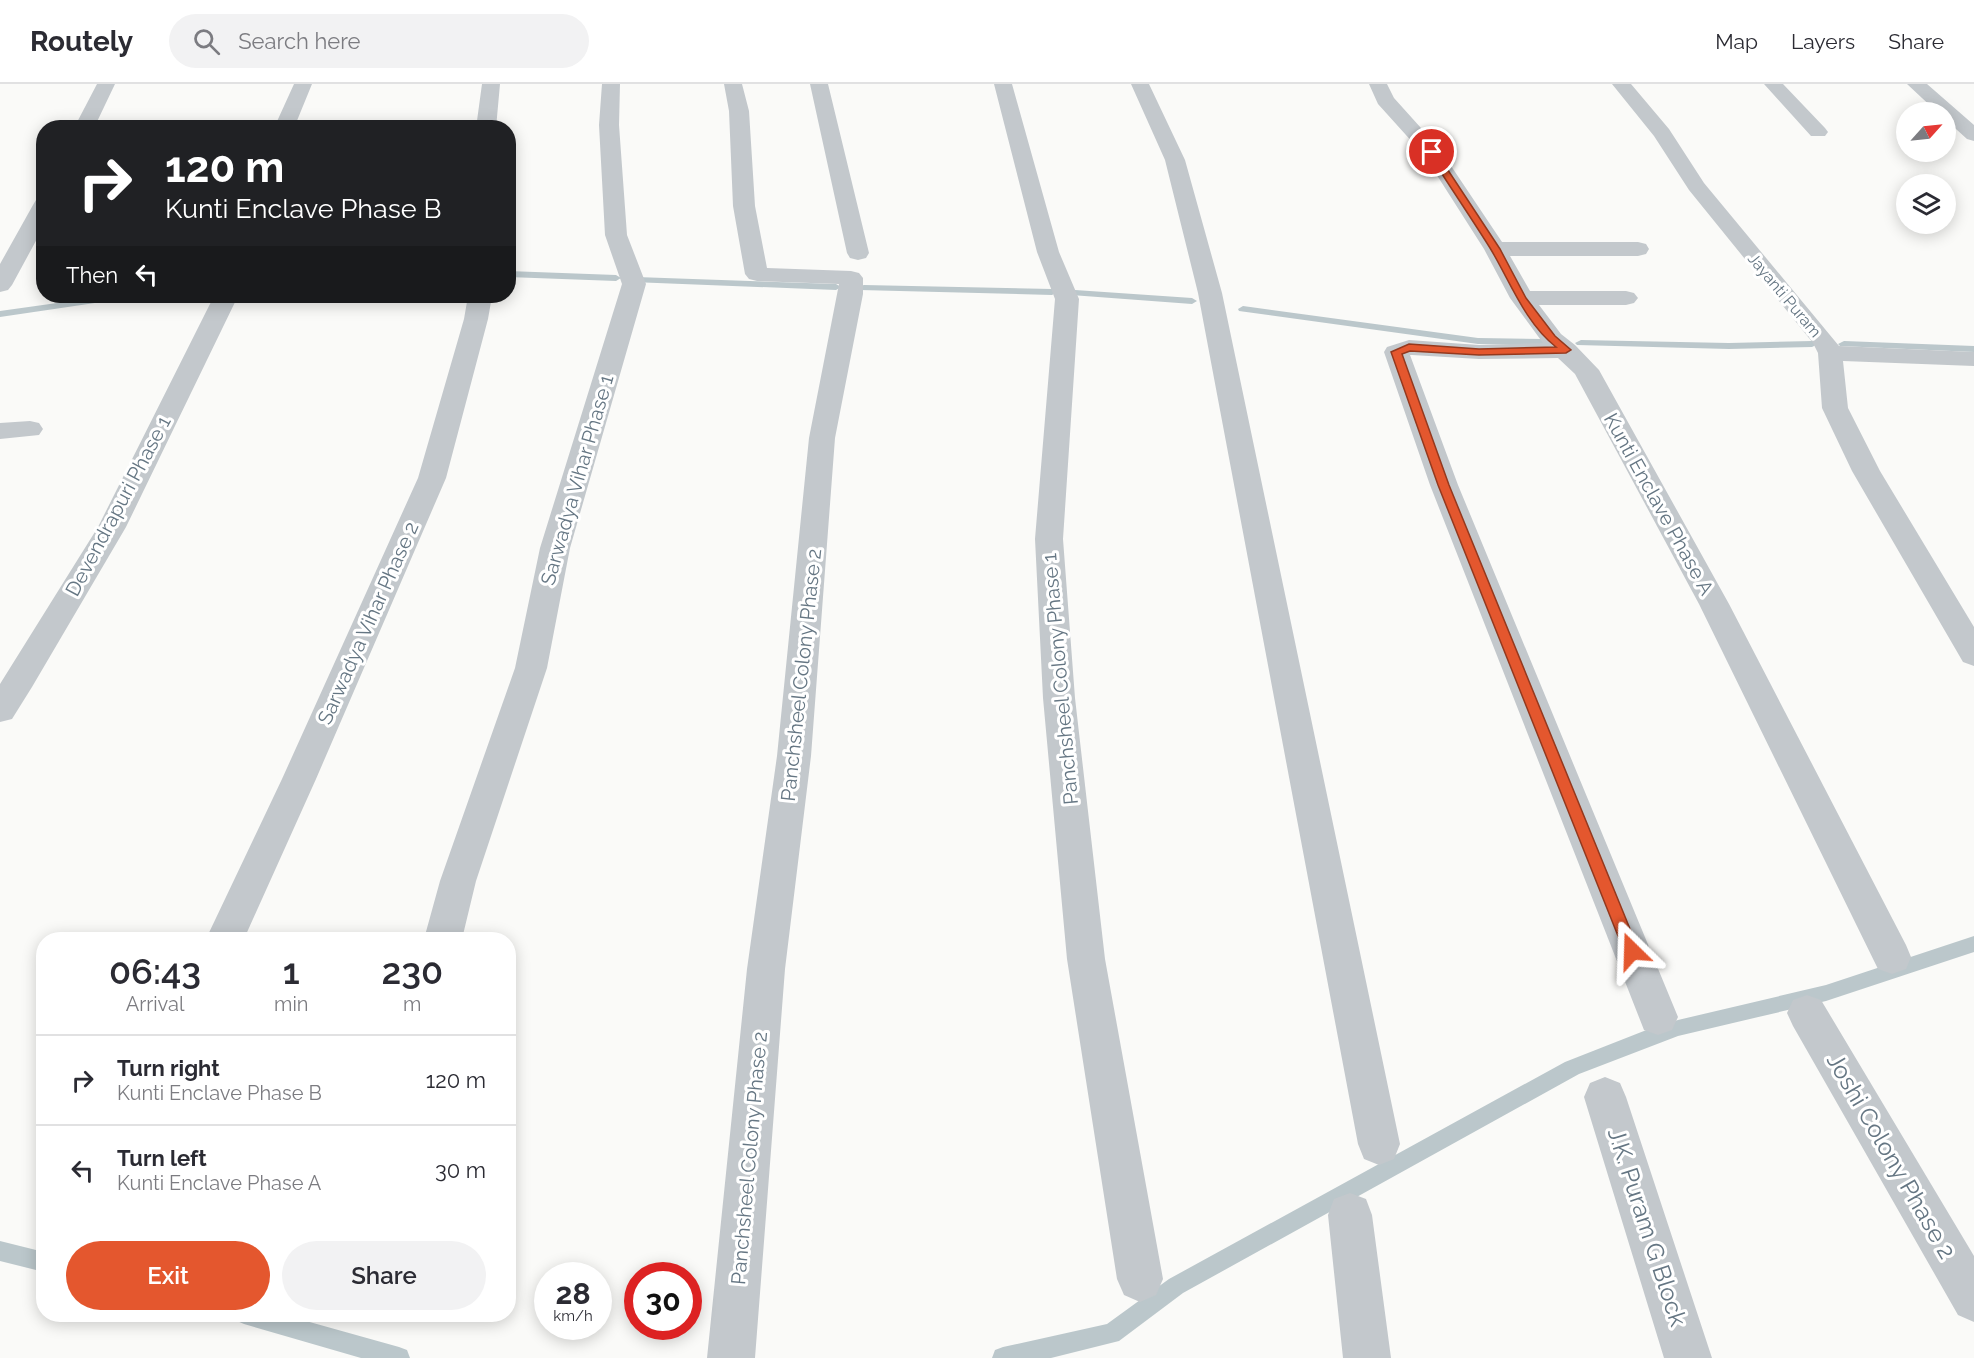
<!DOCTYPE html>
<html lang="en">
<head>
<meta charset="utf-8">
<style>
	:root { --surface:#fff; --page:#f2f2f3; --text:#2b2b33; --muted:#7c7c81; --line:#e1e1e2; --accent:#e4572e }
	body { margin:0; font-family:Raleway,sans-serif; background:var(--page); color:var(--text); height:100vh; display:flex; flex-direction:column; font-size:22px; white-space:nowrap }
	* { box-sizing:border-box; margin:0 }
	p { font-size:20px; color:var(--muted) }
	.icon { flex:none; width:33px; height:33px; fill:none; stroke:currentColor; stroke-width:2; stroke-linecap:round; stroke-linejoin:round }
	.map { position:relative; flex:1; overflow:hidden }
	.side { position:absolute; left:36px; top:848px; width:480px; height:390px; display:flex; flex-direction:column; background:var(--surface); border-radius:24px; box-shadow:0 3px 15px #0003 }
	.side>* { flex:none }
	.hud { position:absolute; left:36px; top:36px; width:480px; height:183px; border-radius:24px; box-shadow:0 3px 15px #0003; background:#202124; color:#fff; overflow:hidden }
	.needle { width:39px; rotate:63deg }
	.fabs { position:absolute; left:1896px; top:18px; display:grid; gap:12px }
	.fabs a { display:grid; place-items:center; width:60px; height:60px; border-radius:50%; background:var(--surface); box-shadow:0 3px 15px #0003; font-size:30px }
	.speed { position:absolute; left:534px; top:1178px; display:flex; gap:12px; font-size:30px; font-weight:700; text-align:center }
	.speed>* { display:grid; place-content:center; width:78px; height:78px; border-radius:50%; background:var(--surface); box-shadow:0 3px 15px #0003; line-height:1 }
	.speed small { font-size:15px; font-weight:400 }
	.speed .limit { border:9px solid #d22; background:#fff; color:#111 }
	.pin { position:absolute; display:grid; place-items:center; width:51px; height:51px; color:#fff; margin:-26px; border:3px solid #fff; border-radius:50%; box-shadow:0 2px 6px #0007 }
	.me { position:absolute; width:66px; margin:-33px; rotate:338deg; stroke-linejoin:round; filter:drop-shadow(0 0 4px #0008) }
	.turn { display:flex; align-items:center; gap:21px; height:126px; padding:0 30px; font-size:27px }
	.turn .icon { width:78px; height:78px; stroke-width:2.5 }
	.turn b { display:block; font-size:42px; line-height:51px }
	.then { display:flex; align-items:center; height:57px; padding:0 30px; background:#0003; gap:12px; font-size:22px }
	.eta { display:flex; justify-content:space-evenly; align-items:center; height:102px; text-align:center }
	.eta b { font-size:36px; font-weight:600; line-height:42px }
	.cta { display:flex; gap:12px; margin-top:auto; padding:12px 30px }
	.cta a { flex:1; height:69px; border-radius:36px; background:var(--accent); color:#fff; font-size:24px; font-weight:600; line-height:69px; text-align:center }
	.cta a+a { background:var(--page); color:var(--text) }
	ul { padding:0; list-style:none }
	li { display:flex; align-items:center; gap:18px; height:90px; padding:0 30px; border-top:2px solid var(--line) }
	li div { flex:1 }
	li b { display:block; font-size:22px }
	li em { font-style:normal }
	header { display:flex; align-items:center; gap:36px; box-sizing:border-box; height:84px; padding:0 30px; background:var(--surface); border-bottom:2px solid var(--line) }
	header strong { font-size:28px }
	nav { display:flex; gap:33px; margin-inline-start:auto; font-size:21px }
	.search { width:420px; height:54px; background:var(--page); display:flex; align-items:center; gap:15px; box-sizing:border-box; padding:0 21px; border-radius:33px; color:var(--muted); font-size:22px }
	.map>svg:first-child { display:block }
</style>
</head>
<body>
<header>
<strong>Routely</strong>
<div class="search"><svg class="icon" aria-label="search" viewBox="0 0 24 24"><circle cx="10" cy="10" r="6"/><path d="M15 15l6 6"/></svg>Search here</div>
<nav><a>Map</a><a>Layers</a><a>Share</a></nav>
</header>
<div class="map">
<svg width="1974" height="1274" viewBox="0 0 1974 1274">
	<rect width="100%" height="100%" fill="#fafaf8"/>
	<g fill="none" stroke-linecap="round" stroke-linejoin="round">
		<path fill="#bbc7cb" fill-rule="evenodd" d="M 508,187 L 616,191 L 621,194 L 616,197 L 508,193 Z
			M 636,193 L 836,200 L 841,203 L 836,206 L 632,198 L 631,196 Z
			M 864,201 L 1052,205 L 1057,208 L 1052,211 L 860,206 L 860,202 Z
			M 1075,206 L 1192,214 L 1197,217 L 1192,220 L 1071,211 L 1071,207 Z
			M 107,212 L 127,212 L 122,215 L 0,233 L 0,227 Z
			M 1243,222 L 1478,254 L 1543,255 L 1549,258 L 1543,261 L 1478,260 L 1239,227 L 1238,225 Z
			M 1581,256 L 1729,259 L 1812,257 L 1818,260 L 1812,263 L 1729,265 L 1577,261 L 1575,259 Z
			M 1844,257 L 1974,262 L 1974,268 L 1840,262 L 1838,260 Z
			M 1974,852 L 1974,868 L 1826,917 L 1678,952 L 1579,990 L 1183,1209 L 1119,1257 L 1051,1274 L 992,1274 L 995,1266 L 1003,1263 L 1107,1240 L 1169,1195 L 1565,978 L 1649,945 L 1678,936 L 1826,901 Z
			M 0,1157 L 44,1168 L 44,1188 L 0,1177 Z
			M 234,1230 L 281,1230 L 399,1263 L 407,1266 L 410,1274 L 361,1274 L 244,1240 L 237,1237 Z"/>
		<path fill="#c3c8cc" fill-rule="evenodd" d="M 97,0 L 115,0 L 94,44 L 74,44 Z
			M 294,0 L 312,0 L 294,44 L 274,44 Z
			M 482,0 L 500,0 L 496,44 L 476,44 Z
			M 602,0 L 620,0 L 619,41 L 627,151 L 646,200 L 570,464 L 547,584 L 476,797 L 462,855 L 424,855 L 440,797 L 515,584 L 540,464 L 622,200 L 605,151 L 599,41 Z
			M 724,0 L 742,0 L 749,27 L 755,122 L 767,184 L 851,187 L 859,189 L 863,194 L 863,210 L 835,354 L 811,672 L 785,885 L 755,1274 L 707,1274 L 747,885 L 777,672 L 809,354 L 839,200 L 757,197 L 749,195 L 745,190 L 733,122 L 729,27 Z
			M 810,0 L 828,0 L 869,169 L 866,174 L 858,176 L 850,174 L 847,169 Z
			M 994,0 L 1012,0 L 1059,168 L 1079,215 L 1063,455 L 1075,614 L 1105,875 L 1163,1195 L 1156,1211 L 1140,1218 L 1124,1211 L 1117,1195 L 1067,875 L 1043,614 L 1035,455 L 1055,215 L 1037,168 Z
			M 1131,0 L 1149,0 L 1185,76 L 1222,209 L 1400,1060 L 1394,1075 L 1379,1081 L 1364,1075 L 1358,1060 L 1198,209 L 1165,76 Z
			M 1369,0 L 1387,0 L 1394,14 L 1439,64 L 1502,158 L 1638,158 L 1646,160 L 1649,165 L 1646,170 L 1638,172 L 1510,172 L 1530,207 L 1626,207 L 1634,209 L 1638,214 L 1634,219 L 1626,221 L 1539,221 L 1561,250 L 1575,261 L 1599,286 L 1729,520 L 1906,861 L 1911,873 L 1906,885 L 1892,890 L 1878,885 L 1699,520 L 1575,290 L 1558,274 L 1479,275 L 1412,271 L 1410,271 L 1458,401 L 1678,933 L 1672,946 L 1658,951 L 1644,946 L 1430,401 L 1384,268 L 1387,263 L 1409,256 L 1479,261 L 1543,259 L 1510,214 L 1484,165 L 1424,71 L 1378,20 Z
			M 1612,0 L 1631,0 L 1669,45 L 1704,99 L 1839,262 L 1974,268 L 1974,282 L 1843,277 L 1848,324 L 1880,387 L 1974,543 L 1974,582 L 1963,578 L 1852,387 L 1822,324 L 1818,269 L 1813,259 L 1689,106 L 1654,52 Z
			M 1764,0 L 1783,0 L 1825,44 L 1828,48 L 1825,52 L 1811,52 Z
			M 1907,0 L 1927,0 L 1974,41 L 1974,57 L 1967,55 L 1946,36 L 1946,28 L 1937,28 Z
			M 44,115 L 44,142 L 12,201 L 8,206 L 0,208 L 0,180 L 33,121 L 36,116 Z
			M 214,212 L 238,212 L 126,443 L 32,603 L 12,635 L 0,638 L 0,600 L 98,443 Z
			M 468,212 L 492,212 L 488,235 L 446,394 L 316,695 L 244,855 L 206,855 L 282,695 L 418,394 L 464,235 Z
			M 30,337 L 39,339 L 43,345 L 39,351 L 0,355 L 0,339 Z
			M 1807,911 L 1821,916 L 1974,1172 L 1974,1238 L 1958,1231 L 1793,942 L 1787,929 L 1793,916 Z
			M 1605,993 L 1620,999 L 1626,1013 L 1712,1274 L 1664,1274 L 1584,1013 L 1590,999 Z
			M 1350,1109 L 1366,1115 L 1372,1131 L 1391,1274 L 1343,1274 L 1328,1131 L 1334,1115 Z"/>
	</g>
	<path fill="#e4572e" stroke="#94391e" stroke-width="1.5" d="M 1429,66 L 1436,68 L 1500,165 L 1526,214 L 1555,252 L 1571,266 L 1566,269 L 1479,271 L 1410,267 L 1402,270 L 1449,401 L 1639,867 L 1637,871 L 1632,874 L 1626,871 L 1624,867 L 1438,401 L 1391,268 L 1409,260 L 1479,265 L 1556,263 C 1525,239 1510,197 1490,164 C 1470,132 1448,100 1428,68 Z"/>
	<g text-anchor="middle" stroke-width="6" stroke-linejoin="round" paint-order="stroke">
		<g font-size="16" fill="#657683" stroke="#fff">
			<text transform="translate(1785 211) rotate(50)" y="6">Jayanti Puram</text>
		</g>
		<g font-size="20" fill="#657683" stroke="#fff">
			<text transform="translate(577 396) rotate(-74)" y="7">Sarwadya Vihar Phase 1</text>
			<text transform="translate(1659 420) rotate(61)" y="7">Kunti Enclave Phase A</text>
			<text transform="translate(118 422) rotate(-62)" y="7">Devendrapuri Phase 1</text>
			<text transform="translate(368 539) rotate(-66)" y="7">Sarwadya Vihar Phase 2</text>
			<text transform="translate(801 591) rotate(-84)" y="7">Panchsheel Colony Phase 2</text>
			<text transform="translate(1060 595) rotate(-95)" y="7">Panchsheel Colony Phase 1</text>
			<text transform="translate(749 1074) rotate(-85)" y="7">Panchsheel Colony Phase 2</text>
		</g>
		<g font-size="24" fill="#657683" stroke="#fff">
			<text transform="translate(1891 1072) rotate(60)" y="8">Joshi Colony Phase 2</text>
			<text transform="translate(1647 1143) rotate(72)" y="8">J.K. Puram G Block</text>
		</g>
	</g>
</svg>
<div class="fabs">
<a><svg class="needle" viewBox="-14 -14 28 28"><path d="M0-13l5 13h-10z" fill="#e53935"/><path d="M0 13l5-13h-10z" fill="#7c7c81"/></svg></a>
<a><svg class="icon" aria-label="layers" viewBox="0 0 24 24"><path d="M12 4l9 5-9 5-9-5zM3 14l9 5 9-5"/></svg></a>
</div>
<div class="speed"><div>28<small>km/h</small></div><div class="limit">30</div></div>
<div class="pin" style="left:1432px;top:68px;background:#d93025"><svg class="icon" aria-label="arrive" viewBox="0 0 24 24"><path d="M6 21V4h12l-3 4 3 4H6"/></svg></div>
<svg class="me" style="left:1632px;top:867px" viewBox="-20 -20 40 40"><path d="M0-17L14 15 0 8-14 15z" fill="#e4572e" stroke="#fff" stroke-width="4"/></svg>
<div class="hud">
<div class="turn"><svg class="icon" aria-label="right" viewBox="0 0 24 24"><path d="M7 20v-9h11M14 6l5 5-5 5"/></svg><div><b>120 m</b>Kunti Enclave Phase B</div></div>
<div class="then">Then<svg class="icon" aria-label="left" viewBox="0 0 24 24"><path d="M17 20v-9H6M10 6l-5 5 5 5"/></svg></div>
</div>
<section class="side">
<div class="eta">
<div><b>06:43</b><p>Arrival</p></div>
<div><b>1</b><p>min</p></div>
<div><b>230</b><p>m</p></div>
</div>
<ul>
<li><svg class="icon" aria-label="right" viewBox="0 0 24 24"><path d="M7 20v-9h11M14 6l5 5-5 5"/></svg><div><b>Turn right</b><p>Kunti Enclave Phase B</p></div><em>120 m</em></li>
<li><svg class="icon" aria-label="left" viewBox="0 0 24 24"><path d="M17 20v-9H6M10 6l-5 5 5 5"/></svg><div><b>Turn left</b><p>Kunti Enclave Phase A</p></div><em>30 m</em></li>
</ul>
<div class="cta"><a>Exit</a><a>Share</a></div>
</section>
</div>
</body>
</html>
